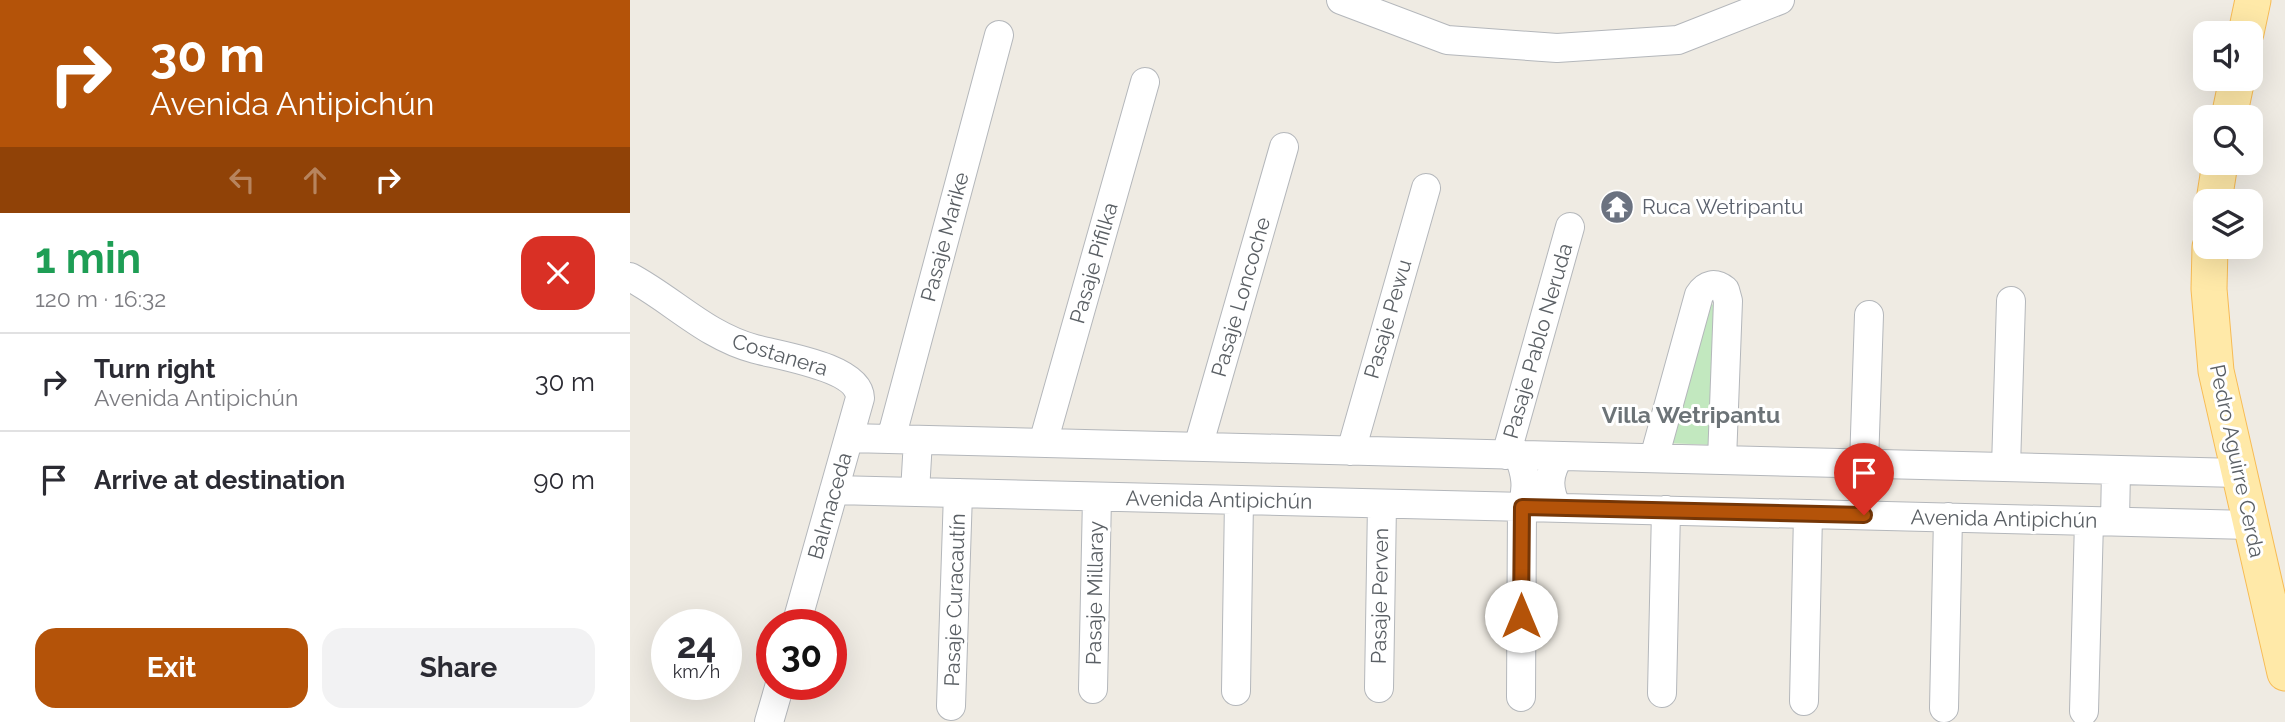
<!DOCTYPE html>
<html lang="en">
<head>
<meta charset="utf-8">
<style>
	:root { --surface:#fff; --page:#f2f2f3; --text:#2b2b33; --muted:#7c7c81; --line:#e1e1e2; --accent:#b45309 }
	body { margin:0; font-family:Raleway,sans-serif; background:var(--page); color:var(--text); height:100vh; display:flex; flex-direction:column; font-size:26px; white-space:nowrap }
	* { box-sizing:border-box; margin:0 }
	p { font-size:23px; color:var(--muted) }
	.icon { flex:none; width:38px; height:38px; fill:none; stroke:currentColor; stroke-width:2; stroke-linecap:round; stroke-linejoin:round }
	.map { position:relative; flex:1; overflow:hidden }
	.side { display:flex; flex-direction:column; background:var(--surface); width:630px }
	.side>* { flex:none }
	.guide { background:#b45309; color:#fff; overflow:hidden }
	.controls { position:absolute; left:1563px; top:21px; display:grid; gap:14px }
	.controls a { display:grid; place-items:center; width:70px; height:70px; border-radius:14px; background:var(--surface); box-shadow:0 7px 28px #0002; font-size:35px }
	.speed { position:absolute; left:21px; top:609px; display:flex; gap:14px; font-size:35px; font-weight:700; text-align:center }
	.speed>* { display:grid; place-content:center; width:91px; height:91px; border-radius:50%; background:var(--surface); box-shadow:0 7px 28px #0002; line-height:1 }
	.speed small { font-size:18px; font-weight:400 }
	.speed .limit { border:10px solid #d22; background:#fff; color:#111 }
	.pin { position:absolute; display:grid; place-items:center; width:60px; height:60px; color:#fff; margin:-72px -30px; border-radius:50% 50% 50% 0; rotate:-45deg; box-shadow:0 0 7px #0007 }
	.pin .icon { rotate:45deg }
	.me { position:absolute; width:77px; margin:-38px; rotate:0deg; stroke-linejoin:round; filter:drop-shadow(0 0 5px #0008) }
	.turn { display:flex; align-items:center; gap:24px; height:147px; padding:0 35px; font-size:32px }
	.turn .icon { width:91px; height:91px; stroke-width:2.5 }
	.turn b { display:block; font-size:49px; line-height:60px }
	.lanes { display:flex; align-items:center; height:66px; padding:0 35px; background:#0003; justify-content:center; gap:35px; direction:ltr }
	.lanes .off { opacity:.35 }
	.round { display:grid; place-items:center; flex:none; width:74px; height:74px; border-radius:21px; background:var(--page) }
	.overview { display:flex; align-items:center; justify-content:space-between; height:119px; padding:0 35px }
	h1 { font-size:42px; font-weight:700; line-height:52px; color:#1e9e55 }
	.primary-button { display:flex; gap:14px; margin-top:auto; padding:14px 35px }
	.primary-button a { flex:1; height:80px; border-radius:21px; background:var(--accent); color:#fff; font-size:28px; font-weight:700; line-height:80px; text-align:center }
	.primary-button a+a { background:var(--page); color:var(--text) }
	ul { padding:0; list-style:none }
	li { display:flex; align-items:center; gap:21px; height:98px; padding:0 35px; border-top:2px solid var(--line) }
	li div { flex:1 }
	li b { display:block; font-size:26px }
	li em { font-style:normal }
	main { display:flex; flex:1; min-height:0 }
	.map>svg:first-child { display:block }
</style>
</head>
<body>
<main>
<section class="side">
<div class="guide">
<div class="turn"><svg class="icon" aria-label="right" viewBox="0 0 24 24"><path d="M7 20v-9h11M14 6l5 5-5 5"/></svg><div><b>30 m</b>Avenida Antipichún</div></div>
<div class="lanes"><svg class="icon off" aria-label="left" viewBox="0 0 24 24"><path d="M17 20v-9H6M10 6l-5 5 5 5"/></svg><svg class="icon off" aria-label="ahead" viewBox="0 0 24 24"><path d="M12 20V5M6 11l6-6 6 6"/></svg><svg class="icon" aria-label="right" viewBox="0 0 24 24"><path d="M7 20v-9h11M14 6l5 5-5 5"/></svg></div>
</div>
<div class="overview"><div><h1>1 min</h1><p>120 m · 16:32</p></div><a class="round" style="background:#d93025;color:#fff"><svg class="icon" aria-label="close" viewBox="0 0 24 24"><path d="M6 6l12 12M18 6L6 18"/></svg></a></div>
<ul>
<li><svg class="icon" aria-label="right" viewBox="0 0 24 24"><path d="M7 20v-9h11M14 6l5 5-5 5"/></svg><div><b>Turn right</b><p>Avenida Antipichún</p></div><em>30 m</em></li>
<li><svg class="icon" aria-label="arrive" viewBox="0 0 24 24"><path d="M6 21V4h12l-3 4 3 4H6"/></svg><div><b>Arrive at destination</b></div><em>90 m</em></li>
</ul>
<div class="primary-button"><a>Exit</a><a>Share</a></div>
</section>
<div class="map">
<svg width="1655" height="722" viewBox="0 0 1655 722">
	<rect width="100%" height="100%" fill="#efebe3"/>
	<path fill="#c2e8bf" d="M 1090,303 L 1083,445 L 1036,443 L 1075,306 Z"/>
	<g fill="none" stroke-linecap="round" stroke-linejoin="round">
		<g stroke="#b4b7bb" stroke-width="30">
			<path id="minor" d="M 711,0 L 817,40 L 927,48 L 1048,40 L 1150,0
				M 0,277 C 43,300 76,336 125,349 C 150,356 229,367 230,398 L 166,625
				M 219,438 L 1608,473
				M 261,439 L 369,35
				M 413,443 L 515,82
				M 568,447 L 654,147
				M 721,451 L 796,188
				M 876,455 L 940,227
				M 888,455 C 896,473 898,488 892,507 L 891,697
				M 1024,458 L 1069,295 C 1076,284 1085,282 1095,290 L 1098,301 L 1092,460
				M 1234,464 L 1239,315
				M 1376,467 L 1381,301
				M 204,490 L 1620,525
				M 285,492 L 288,440
				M 928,508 C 917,490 918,473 930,456
				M 1485,521 L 1486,470
				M 749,688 L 752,504
				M 463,689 L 467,497
				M 606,691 L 609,500
				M 1032,693 L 1036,510
				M 1174,701 L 1178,514
				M 321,706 L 328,493
				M 1314,708 L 1318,517
				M 1454,711 L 1459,521
				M 139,722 L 150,684"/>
		</g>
		<g stroke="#f7bb54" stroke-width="37">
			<path id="major" d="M 1616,33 L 1623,0
				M 1599,117 L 1607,79
				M 1584,201 L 1590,163
				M 1580,247 L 1579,289 L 1586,371 L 1655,673"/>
		</g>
		<use href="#minor" stroke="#fff" stroke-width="28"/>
		<use href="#major" stroke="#ffe9a8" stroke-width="35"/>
	</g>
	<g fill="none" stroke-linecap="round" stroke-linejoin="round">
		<g stroke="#753606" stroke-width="18">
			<path id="route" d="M 891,616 L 892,507 L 1234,515"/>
		</g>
		<use href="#route" stroke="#b45309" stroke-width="12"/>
	</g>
	<defs>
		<g id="temple-disc" transform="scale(1.75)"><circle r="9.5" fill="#6b7280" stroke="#fff"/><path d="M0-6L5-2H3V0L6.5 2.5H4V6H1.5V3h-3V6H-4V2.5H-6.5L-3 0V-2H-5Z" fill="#fff"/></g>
	</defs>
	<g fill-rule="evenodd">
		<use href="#temple-disc" x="987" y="207"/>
	</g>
	<g text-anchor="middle" stroke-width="6" stroke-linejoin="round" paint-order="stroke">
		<g font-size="21" fill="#5b616d" stroke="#fff" text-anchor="start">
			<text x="1012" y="214">Ruca Wetripantu</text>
		</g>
		<g font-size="21" fill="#5b6065" stroke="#fff">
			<text transform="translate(315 237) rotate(-75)" y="7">Pasaje Marike</text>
			<text transform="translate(464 263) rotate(-74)" y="7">Pasaje Pifilka</text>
			<text transform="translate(611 297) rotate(-74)" y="7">Pasaje Loncoche</text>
			<text transform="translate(758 319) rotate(-74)" y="7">Pasaje Pewu</text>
			<text transform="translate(908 341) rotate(-74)" y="7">Pasaje Pablo Neruda</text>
			<text transform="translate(150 355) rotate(17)" y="7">Costanera</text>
			<text transform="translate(1607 461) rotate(78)" y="7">Pedro Aguirre Cerda</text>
			<text transform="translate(589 500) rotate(1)" y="7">Avenida Antipichún</text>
			<text transform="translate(200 506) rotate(-74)" y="7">Balmaceda</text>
			<text transform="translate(1374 519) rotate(1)" y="7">Avenida Antipichún</text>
			<text transform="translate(465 593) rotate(-89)" y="7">Pasaje Millaray</text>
			<text transform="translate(750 596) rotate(-89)" y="7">Pasaje Perven</text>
			<text transform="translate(325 600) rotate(-88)" y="7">Pasaje Curacautín</text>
		</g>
		<g font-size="23" font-weight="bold" fill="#6c7377" stroke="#fff">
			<text x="1061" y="423">Villa Wetripantu</text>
		</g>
	</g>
</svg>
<div class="controls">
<a><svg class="icon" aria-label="sound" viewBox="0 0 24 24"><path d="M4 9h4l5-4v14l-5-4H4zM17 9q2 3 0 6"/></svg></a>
<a><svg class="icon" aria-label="search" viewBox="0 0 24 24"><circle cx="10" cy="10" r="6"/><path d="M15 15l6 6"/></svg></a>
<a><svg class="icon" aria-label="layers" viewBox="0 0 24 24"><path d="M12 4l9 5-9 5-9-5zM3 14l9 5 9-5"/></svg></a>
</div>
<div class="speed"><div>24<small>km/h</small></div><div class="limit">30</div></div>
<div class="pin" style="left:1234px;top:515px;background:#d93025"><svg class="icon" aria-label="arrive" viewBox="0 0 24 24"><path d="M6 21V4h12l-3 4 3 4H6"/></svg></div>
<svg class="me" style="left:891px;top:616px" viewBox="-20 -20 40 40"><circle r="19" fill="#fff"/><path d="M0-13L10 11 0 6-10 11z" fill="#b45309"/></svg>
</div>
</main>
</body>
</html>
